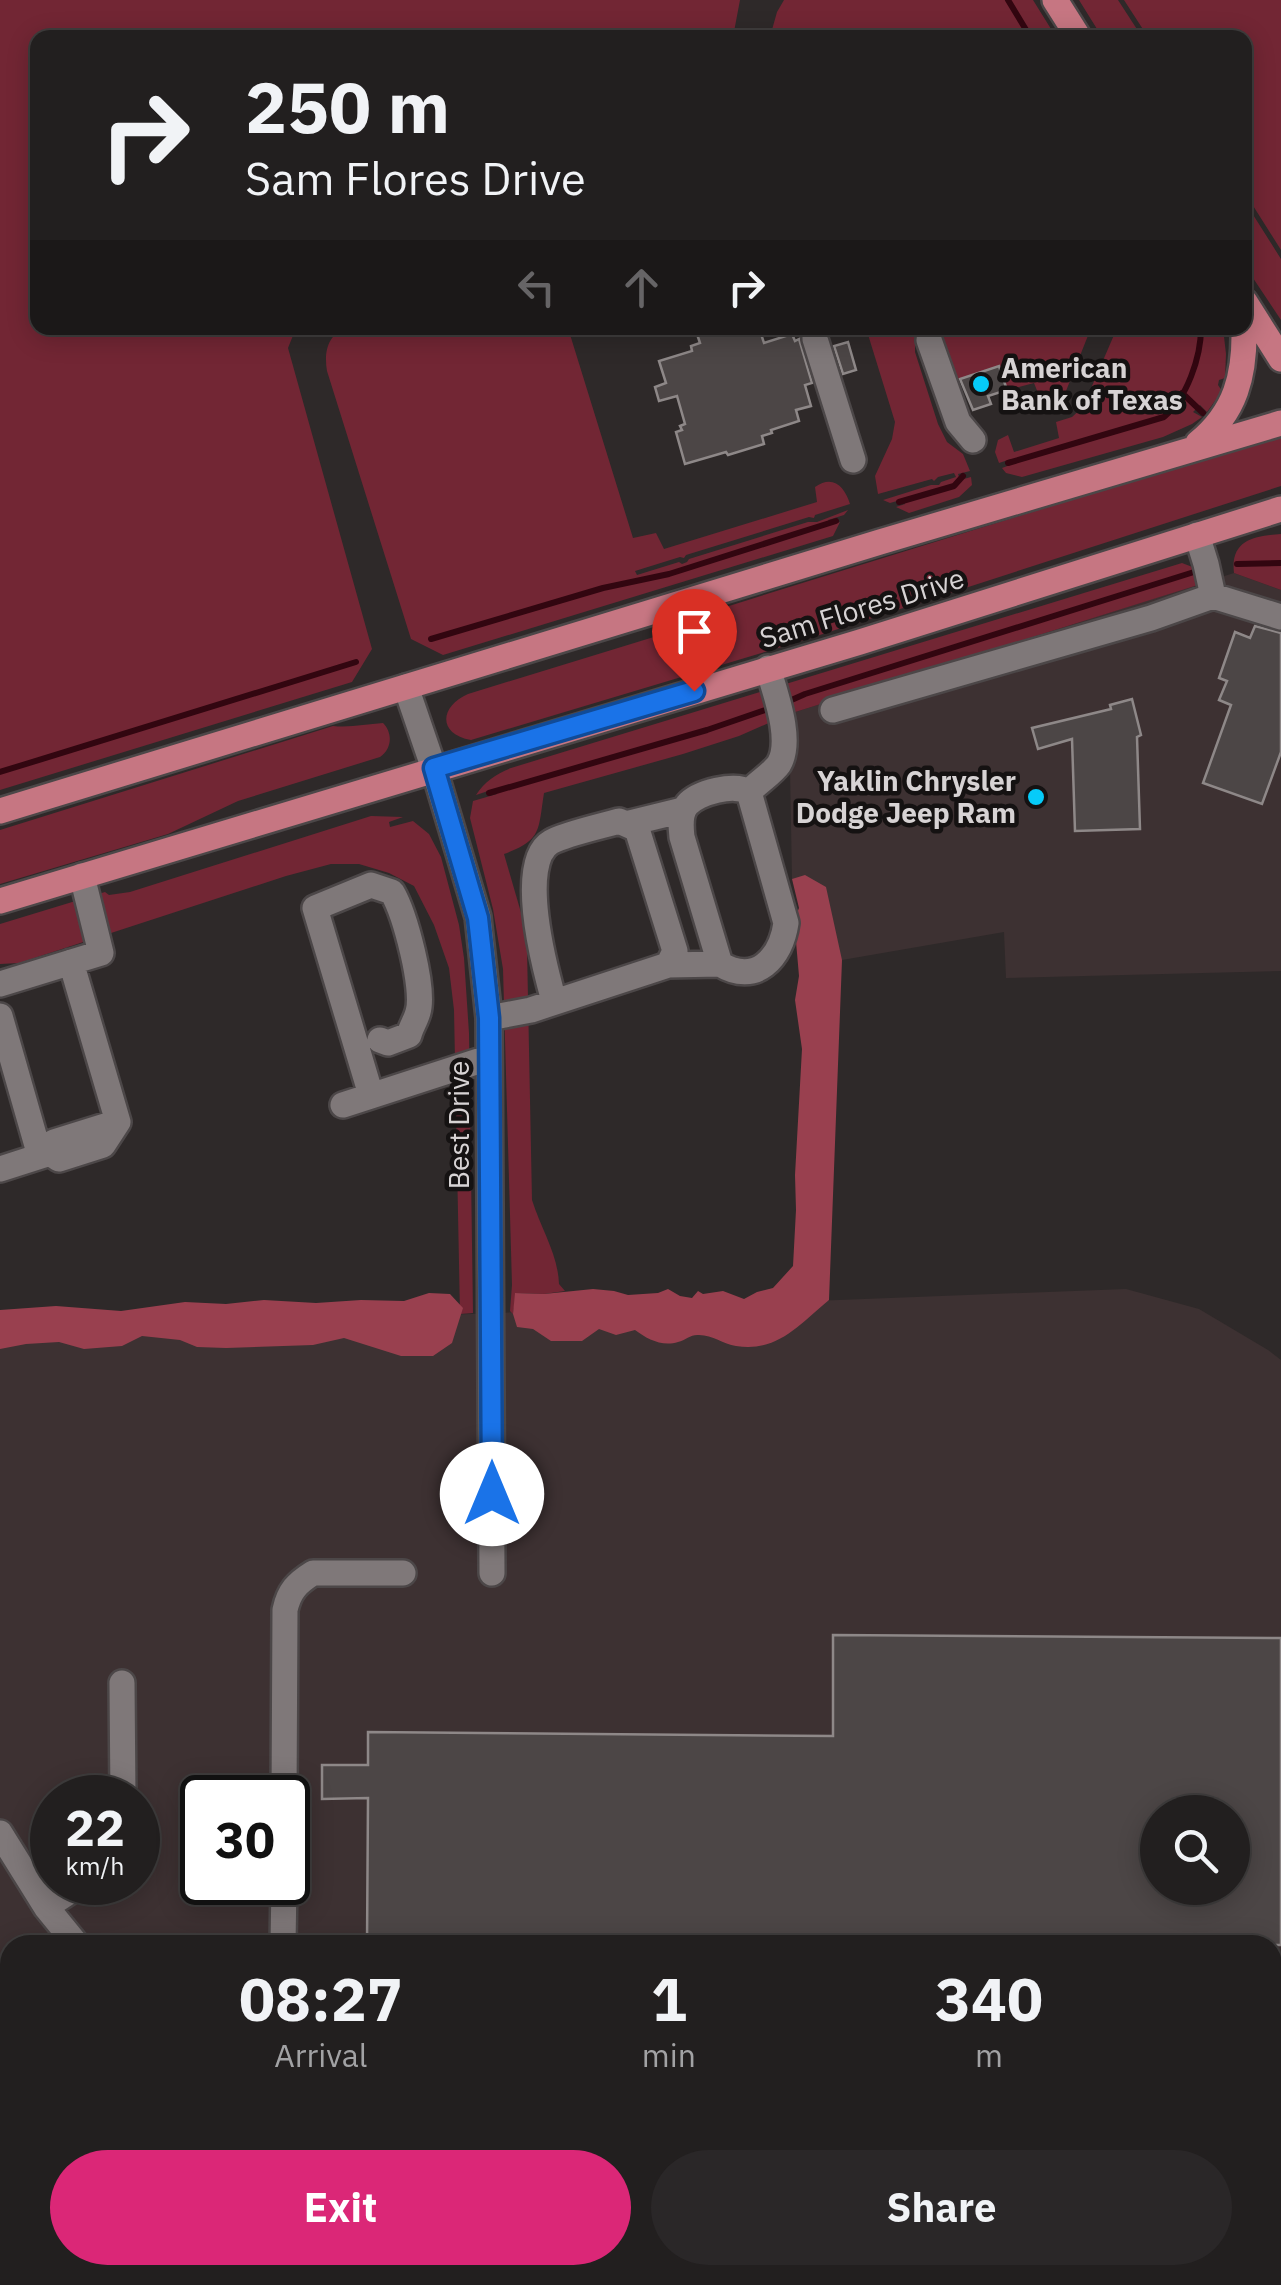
<!DOCTYPE html>
<html lang="en">
<head>
<meta charset="utf-8">
<style>
	:root { --surface:#221f1f; --page:#2a2728; --text:#f1f3f6; --muted:#a2a2a4; --line:#3f3d3d; --accent:#db2777 }
	body { margin:0; font-family:"IBM Plex Sans",sans-serif; background:var(--page); color:var(--text); height:100vh; display:flex; flex-direction:column; font-size:38px; white-space:nowrap }
	* { box-sizing:border-box; margin:0 }
	p { font-size:32px; color:var(--muted) }
	.icon { flex:none; width:55px; height:55px; fill:none; stroke:currentColor; stroke-width:2; stroke-linecap:round; stroke-linejoin:round }
	.map { position:relative; flex:1; overflow:hidden }
	.panel { position:absolute; left:0px; top:1935px; width:1282px; height:350px; display:flex; flex-direction:column; background:var(--surface); border-radius:30px 30px 0 0; box-shadow:0 5px 25px #0003,0 0 0 2px var(--line) }
	.panel>* { flex:none }
	.banner { position:absolute; left:30px; top:30px; width:1222px; height:305px; border-radius:20px; box-shadow:0 5px 25px #0003,0 0 0 2px var(--line); background:#221f1f; color:var(--text); overflow:hidden }
	.controls { position:absolute; left:1140px; top:1795px; display:grid; gap:20px }
	.controls a { display:grid; place-items:center; width:110px; height:110px; border-radius:50%; background:var(--surface); box-shadow:0 5px 25px #0003,0 0 0 2px var(--line); font-size:50px }
	.speed { position:absolute; left:30px; top:1775px; display:flex; gap:20px; font-size:50px; font-weight:700; text-align:center }
	.speed>* { display:grid; place-content:center; width:130px; height:130px; border-radius:50%; background:var(--surface); box-shadow:0 5px 25px #0003,0 0 0 2px var(--line); line-height:1 }
	.speed small { font-size:25px; font-weight:400 }
	.speed .limit { border:5px solid #111; border-radius:15px; background:#fff; color:#111 }
	.pin { position:absolute; display:grid; place-items:center; width:85px; height:85px; color:#fff; margin:-102px -42px; border-radius:50% 50% 50% 0; rotate:-45deg; box-shadow:0 0 10px #0007 }
	.pin .icon { rotate:45deg }
	.me { position:absolute; width:110px; margin:-55px; rotate:0deg; stroke-linejoin:round; filter:drop-shadow(0 0 8px #0008) }
	.turn { display:flex; align-items:center; gap:35px; height:210px; padding:0 50px; font-size:45px }
	.turn .icon { width:130px; height:130px; stroke-width:2.5 }
	.turn b { display:block; font-size:70px; line-height:85px }
	.lanes { display:flex; align-items:center; height:95px; padding:0 50px; background:#0003; justify-content:center; gap:50px; direction:ltr }
	.lanes .off { opacity:.35 }
	.eta { display:flex; justify-content:space-evenly; align-items:center; height:170px; text-align:center }
	.eta b { font-size:60px; font-weight:800; line-height:70px }
	.button { display:flex; gap:20px; margin-top:auto; padding:20px 50px }
	.button a { flex:1; height:115px; border-radius:60px; background:var(--accent); color:#fff; font-size:40px; font-weight:800; line-height:115px; text-align:center }
	.button a+a { background:var(--page); color:var(--text) }
	.map>svg:first-child { display:block }
</style>
</head>
<body>
<div class="map">
<svg width="1281" height="2285" viewBox="0 0 1281 2285">
	<rect width="100%" height="100%" fill="#2e2929"/>
	<path fill="#3d3132" fill-rule="evenodd" d="M 1234,573 L 1281,590 L 1281,971 L 1006,978 L 1004,932 L 842,960 L 792,879 L 789,714 Z
		M 1126,1289 L 1199,1309 L 1268,1350 L 1281,1360 L 1281,2285 L 0,2285 L 0,1332 ZM 52,1798 L 138,1798 L 138,1882 L 52,1882 ZM 202,1798 L 288,1798 L 288,1882 L 202,1882 ZM 1158,1812 L 1232,1812 L 1232,1888 L 1158,1888 ZM 10,1945 L 1272,1945 L 1272,2275 L 10,2275 Z"/>
	<path fill="#722634" d="M 0,0 L 740,0 L 733,37 L 38,38 L 38,328 L 296,328 L 288,348 L 372,649 L 352,682 L 0,790 Z
		M 784,0 L 1033,0 L 1056,37 L 770,37 L 777,12 Z
		M 1079,0 L 1118,0 L 1142,37 L 1102,37 Z
		M 1124,0 L 1281,0 L 1281,250 L 1245,193 L 1245,38 L 1148,37 Z
		M 1245,202 L 1281,259 L 1281,320 L 1245,266 Z
		M 346,328 L 568,328 L 633,538 L 656,533 L 664,549 L 817,502 L 815,487 C 833,474 845,487 850,504 L 815,515 L 814,518 L 809,517 L 686,555 L 684,558 L 680,557 L 635,571 L 637,575 L 679,562 L 682,564 L 687,562 L 689,559 L 808,522 L 817,522 L 848,510 L 844,515 L 828,520 L 830,525 L 840,522 L 833,536 L 443,655 L 411,639 L 327,371 C 324,353 327,335 346,328 Z
		M 866,328 L 915,328 L 915,352 L 938,424 L 947,442 L 963,454 L 970,471 L 958,474 L 960,480 L 971,477 L 972,485 L 959,497 L 909,513 L 896,507 L 905,504 L 904,499 L 890,503 L 883,500 L 931,485 L 939,485 L 941,482 L 956,477 L 954,473 L 938,477 L 934,481 L 932,479 L 878,494 L 875,476 L 892,439 L 895,422 Z
		M 940,328 L 1091,328 L 1066,391 L 1057,398 L 1042,403 L 1034,383 L 1007,390 L 999,366 L 955,380 L 943,348 Z
		M 1117,328 L 1223,328 L 1226,354 L 1225,378 L 1219,380 L 1218,385 L 1222,391 L 1207,412 L 1200,405 L 1193,412 L 1202,417 L 1192,424 L 1163,437 L 1022,477 L 1006,473 L 1002,468 L 1013,464 L 1011,459 L 999,463 L 995,452 L 998,440 L 1008,435 L 1014,452 L 1059,438 L 1056,422 L 1072,417 L 1083,407 Z
		M 1281,435 L 1281,486 L 798,642 L 471,740 C 437,734 440,706 468,694 L 657,636 L 710,612 L 770,593 Z
		M 1281,534 L 1281,590 L 1234,573 C 1230,540 1254,536 1281,534 Z
		M 1182,563 L 1195,568 L 1201,584 L 789,714 L 739,736 L 683,754 L 544,793 C 538,831 542,840 504,854 L 522,916 L 527,948 L 532,1200 C 541,1229 558,1254 559,1284 L 565,1291 L 544,1294 L 516,1293 L 513,1314 L 510,1311 L 512,1285 L 503,969 L 493,909 L 470,818 L 473,801 L 497,794 L 494,789 L 476,795 C 485,781 496,774 511,768 Z
		M 383,723 C 393,733 392,749 380,757 L 238,801 L 168,834 L 0,884 L 0,830 L 333,726 C 350,728 366,724 383,723 Z
		M 371,816 L 403,817 L 389,822 L 390,827 L 413,821 L 429,834 L 441,857 L 459,925 L 464,958 L 469,1033 L 473,1313 L 460,1314 L 454,1010 L 449,968 L 434,925 L 414,886 L 389,873 L 359,864 L 331,864 L 286,876 L 19,963 L 0,964 L 0,924 L 105,892 L 109,895 L 130,892 Z"/>
	<path fill="#99404f" d="M 805,875 L 826,887 L 842,960 L 829,1300 C 800,1324 777,1353 736,1346 C 723,1344 713,1335 699,1335 C 691,1334 686,1340 678,1342 C 662,1347 647,1339 635,1330 L 616,1335 L 599,1329 L 582,1341 L 551,1341 L 533,1329 L 517,1327 L 513,1314 L 515,1293 L 544,1294 L 593,1289 L 614,1291 L 628,1295 L 658,1293 L 668,1289 L 680,1296 L 692,1298 L 698,1291 L 703,1294 L 723,1291 L 744,1299 L 757,1292 L 773,1288 L 793,1266 L 796,1210 L 795,1175 L 802,1049 L 795,1000 L 799,976 L 795,930 L 795,918 L 799,908 L 792,879 Z
		M 429,1293 L 450,1294 L 463,1308 L 452,1343 L 433,1356 L 401,1356 L 344,1338 L 313,1345 L 226,1348 L 197,1347 L 180,1340 L 142,1336 L 122,1346 L 84,1349 L 59,1342 L 26,1344 L 0,1349 L 0,1310 L 56,1306 L 121,1311 L 185,1302 L 226,1304 L 264,1300 L 316,1303 L 361,1300 L 404,1301 Z"/>
	<g fill="none" stroke-linecap="round" stroke-linejoin="round">
		<path stroke="#320610" stroke-width="6" d="M 1008,0 L 1031,38
			M 1182,393 L 1203,413
			M 1008,463 L 1164,417 C 1187,398 1201,357 1201,328
			M 899,502 L 954,486 L 963,476
			M 1237,564 L 1281,563
			M 431,639 L 603,588 L 669,574 L 836,521
			M 787,702 L 805,694 L 1194,572
			M 0,772 L 356,662
			M 489,793 L 707,730 L 771,708"/>
	</g>
	<path fill="#4c4646" stroke="#8e8888" stroke-width="2.5" fill-rule="evenodd" d="M 720,328 L 735,328 L 736,332 L 759,328 L 764,343 L 792,334 L 795,341 L 799,339 L 812,383 L 805,385 L 811,406 L 796,410 L 799,421 L 771,430 L 772,433 L 762,436 L 764,444 L 728,455 L 726,452 L 685,464 L 676,432 L 682,430 L 680,426 L 685,424 L 677,396 L 659,401 L 655,387 L 666,383 L 659,361 L 692,351 L 691,346 L 700,343 L 697,334 Z
		M 848,342 L 856,370 L 843,374 L 834,346 Z
		M 999,366 L 1007,390 L 988,396 L 991,404 L 973,410 L 960,379 Z
		M 1255,626 L 1281,633 L 1281,752 L 1262,804 L 1203,783 L 1231,705 L 1219,700 L 1227,681 L 1219,678 L 1235,632 L 1250,638 Z
		M 1132,699 L 1141,735 L 1137,737 L 1140,829 L 1075,831 L 1072,739 L 1038,749 L 1032,728 L 1111,709 L 1110,705 Z
		M 833,1635 L 1281,1638 L 1281,1945 L 367,1945 L 368,1798 L 322,1799 L 322,1765 L 368,1765 L 368,1732 L 833,1736 ZM 1158,1812 L 1232,1812 L 1232,1888 L 1158,1888 Z"/>
	<g fill="none" stroke-linecap="round" stroke-linejoin="round">
		<g stroke="#4c4748" stroke-width="30">
			<path id="minor" d="M 815,328 L 815,339 L 853,460
				M 929,340 L 958,422 L 973,440
				M 1197,535 L 1206,564 L 1213,596
				M 406,687 L 434,769 L 478,917 L 489,1018 L 492,1573
				M 833,710 L 1151,618 L 1213,596 L 1281,617
				M 749,792 C 735,783 698,792 687,805 C 679,814 681,827 682,837 L 720,964 C 756,986 781,958 786,923 L 749,792 C 757,783 772,774 779,764 C 793,740 775,693 768,668
				M 626,824 L 683,810
				M 668,965 L 720,964
				M 0,984 L 101,953 L 82,876
				M 0,1016 L 40,1156
				M 489,1018 L 531,1010 L 668,965 L 675,951 L 637,829 L 619,821 C 602,826 565,834 551,842 C 516,862 545,969 554,1001
				M 371,1095 L 315,908 L 371,885 L 392,892 C 405,914 425,989 418,1012 C 416,1020 411,1027 409,1035 L 388,1043 L 380,1040
				M 343,1105 L 488,1058
				M 50,1153 L 54,1142 L 118,1122
				M 0,1169 L 50,1153 L 59,1159 L 103,1145 L 118,1122 L 71,962
				M 122,1683 L 123,1798
				M 284,1798 L 285,1610 C 289,1591 297,1583 313,1573 L 403,1573
				M 0,1833 L 46,1907 L 77,1945
				M 46,1907 L 84,1882
				M 283,1945 L 284,1882
				M 1272,2154 L 1281,2154
				M 216,2275 L 222,2285
				M 262,2275 L 265,2285
				M 1006,2275 L 1006,2285
				M 589,2285 L 589,2275"/>
		</g>
		<g stroke="#4c4748" stroke-width="30">
			<path id="major" d="M 1055,0 L 1079,38
				M 1245,302 L 1281,359
				M 1198,443 C 1236,412 1245,375 1244,328
				M 0,811 L 880,542 L 1281,423
				M 0,901 L 860,642 L 1281,509"/>
		</g>
		<use href="#minor" stroke="#7f7879" stroke-width="25"/>
		<use href="#major" stroke="#c67682" stroke-width="25"/>
	</g>
	<g fill="none" stroke-linecap="round" stroke-linejoin="round">
		<g stroke="#114b97" stroke-width="25">
			<path id="route" d="M 492,1494 L 489,1018 L 478,918 L 434,768 L 694,691"/>
		</g>
		<use href="#route" stroke="#1a73e8" stroke-width="18"/>
	</g>
	<g fill="#06cbf9" stroke="#151212" stroke-width="4">
		<circle cx="981" cy="384" r="10"/>
		<circle cx="1036" cy="797" r="10"/>
	</g>
	<g text-anchor="middle" stroke-width="9" stroke-linejoin="round" paint-order="stroke">
		<g font-size="28" font-weight="bold" fill="#d7d3d4" stroke="#151212" text-anchor="start">
			<text x="1001" y="378">American<tspan x="1001" dy="32">Bank of Texas</tspan></text>
			<text x="1016" y="791" text-anchor="end">Yaklin Chrysler<tspan x="1016" dy="32">Dodge Jeep Ram</tspan></text>
		</g>
		<g font-size="28" fill="#d7d3d4" stroke="#151212">
			<text transform="translate(862 608) rotate(-17)" y="10">Sam Flores Drive</text>
			<text transform="translate(459 1125) rotate(-90)" y="10">Best Drive</text>
		</g>
	</g>
</svg>
<div class="controls">
<a><svg class="icon" aria-label="search" viewBox="0 0 24 24"><circle cx="10" cy="10" r="6"/><path d="M15 15l6 6"/></svg></a>
</div>
<div class="speed"><div>22<small>km/h</small></div><div class="limit">30</div></div>
<div class="pin" style="left:694px;top:691px;background:#d93025"><svg class="icon" aria-label="arrive" viewBox="0 0 24 24"><path d="M6 21V4h12l-3 4 3 4H6"/></svg></div>
<svg class="me" style="left:492px;top:1494px" viewBox="-20 -20 40 40"><circle r="19" fill="#fff"/><path d="M0-13L10 11 0 6-10 11z" fill="#1a73e8"/></svg>
<div class="banner">
<div class="turn"><svg class="icon" aria-label="right" viewBox="0 0 24 24"><path d="M7 20v-9h11M14 6l5 5-5 5"/></svg><div><b>250 m</b>Sam Flores Drive</div></div>
<div class="lanes"><svg class="icon off" aria-label="left" viewBox="0 0 24 24"><path d="M17 20v-9H6M10 6l-5 5 5 5"/></svg><svg class="icon off" aria-label="ahead" viewBox="0 0 24 24"><path d="M12 20V5M6 11l6-6 6 6"/></svg><svg class="icon" aria-label="right" viewBox="0 0 24 24"><path d="M7 20v-9h11M14 6l5 5-5 5"/></svg></div>
</div>
<section class="panel">
<div class="eta">
<div><b>08:27</b><p>Arrival</p></div>
<div><b>1</b><p>min</p></div>
<div><b>340</b><p>m</p></div>
</div>
<div class="button"><a>Exit</a><a>Share</a></div>
</section>
</div>
</body>
</html>
